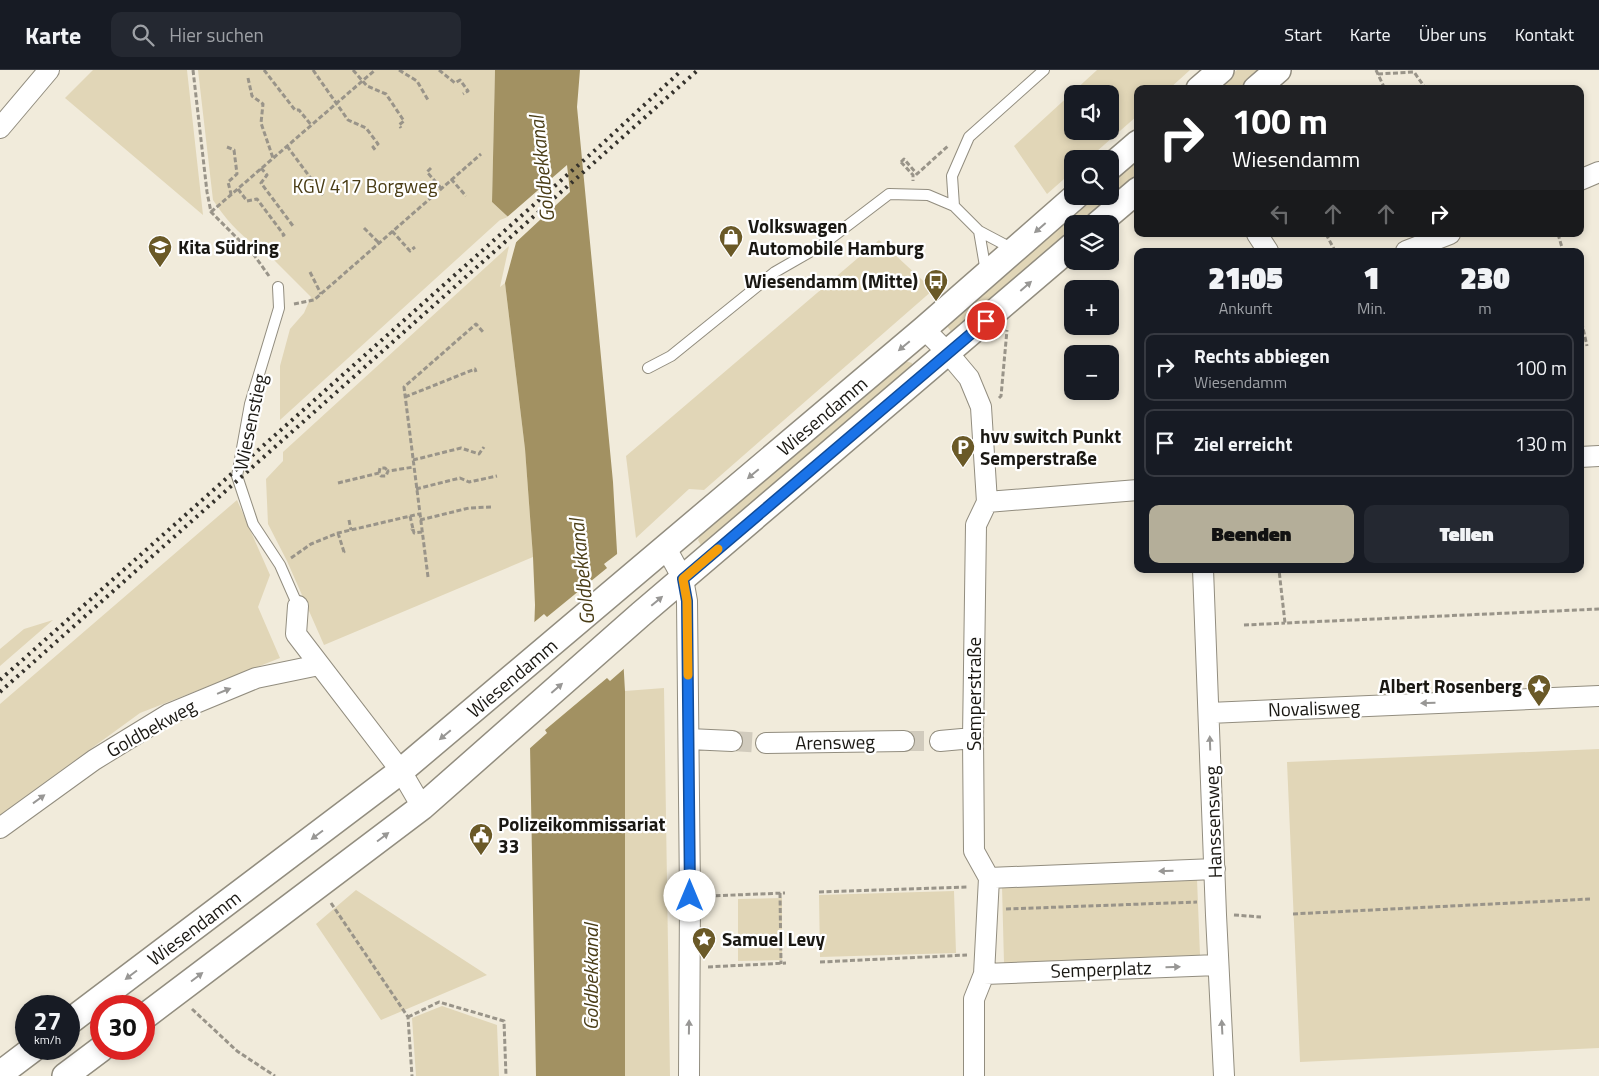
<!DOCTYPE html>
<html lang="de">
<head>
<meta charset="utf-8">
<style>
	:root { --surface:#171b24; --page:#242831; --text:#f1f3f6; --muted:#9ea1a6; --line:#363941; --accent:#b4ae99 }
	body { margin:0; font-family:"Titillium Web",sans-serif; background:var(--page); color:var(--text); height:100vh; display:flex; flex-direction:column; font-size:19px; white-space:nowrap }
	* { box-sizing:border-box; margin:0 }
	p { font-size:16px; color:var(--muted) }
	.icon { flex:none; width:28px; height:28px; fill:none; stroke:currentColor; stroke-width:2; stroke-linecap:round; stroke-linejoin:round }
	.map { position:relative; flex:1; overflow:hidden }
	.panel { position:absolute; left:1134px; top:178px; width:450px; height:325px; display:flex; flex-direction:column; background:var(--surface); border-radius:10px; box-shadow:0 2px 8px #0003 }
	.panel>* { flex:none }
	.guide { position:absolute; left:1134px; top:15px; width:450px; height:152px; border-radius:10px; box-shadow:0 2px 8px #0003; background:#202124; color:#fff; overflow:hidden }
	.tools { position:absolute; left:1064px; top:15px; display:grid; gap:10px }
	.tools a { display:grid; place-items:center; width:55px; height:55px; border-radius:10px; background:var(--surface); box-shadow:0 2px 8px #0003; font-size:25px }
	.speed { position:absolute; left:15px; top:925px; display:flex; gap:10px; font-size:25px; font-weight:700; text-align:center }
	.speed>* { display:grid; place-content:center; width:65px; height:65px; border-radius:50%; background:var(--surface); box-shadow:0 2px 8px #0003; line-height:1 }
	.speed small { font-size:12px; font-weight:400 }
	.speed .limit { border:8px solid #d22; background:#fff; color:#111 }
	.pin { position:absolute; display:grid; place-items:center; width:42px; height:42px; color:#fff; margin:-21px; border:2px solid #fff; border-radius:50%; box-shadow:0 1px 5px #0007 }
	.me { position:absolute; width:55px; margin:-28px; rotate:0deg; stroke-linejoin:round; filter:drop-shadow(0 0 4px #0008) }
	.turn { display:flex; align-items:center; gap:18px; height:105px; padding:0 15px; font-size:22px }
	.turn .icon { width:65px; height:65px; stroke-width:2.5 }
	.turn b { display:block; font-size:35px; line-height:42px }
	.lanes { display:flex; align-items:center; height:48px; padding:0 15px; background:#0003; justify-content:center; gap:25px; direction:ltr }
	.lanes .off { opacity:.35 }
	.eta { display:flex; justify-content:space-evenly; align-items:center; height:85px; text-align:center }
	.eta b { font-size:30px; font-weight:800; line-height:35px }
	.button { display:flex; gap:10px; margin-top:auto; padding:10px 15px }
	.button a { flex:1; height:58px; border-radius:10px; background:var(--accent); color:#111; font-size:20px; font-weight:800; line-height:58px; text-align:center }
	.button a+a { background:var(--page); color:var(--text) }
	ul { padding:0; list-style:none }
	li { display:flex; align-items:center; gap:15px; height:68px; margin:0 10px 8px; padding:0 5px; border:2px solid var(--line); border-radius:10px }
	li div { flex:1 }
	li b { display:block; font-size:19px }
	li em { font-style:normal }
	header { display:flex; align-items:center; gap:30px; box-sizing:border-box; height:70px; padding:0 25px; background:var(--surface); border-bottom:1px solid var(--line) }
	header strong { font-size:24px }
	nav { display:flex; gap:28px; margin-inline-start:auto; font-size:18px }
	.search { width:350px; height:45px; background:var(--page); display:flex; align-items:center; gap:12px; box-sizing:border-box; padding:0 18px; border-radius:10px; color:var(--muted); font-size:19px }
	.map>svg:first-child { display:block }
</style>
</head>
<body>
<header>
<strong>Karte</strong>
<div class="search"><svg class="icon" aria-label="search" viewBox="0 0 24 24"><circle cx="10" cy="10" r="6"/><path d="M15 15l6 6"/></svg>Hier suchen</div>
<nav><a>Start</a><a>Karte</a><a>Über uns</a><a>Kontakt</a></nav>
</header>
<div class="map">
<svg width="1599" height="1006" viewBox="0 0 1599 1006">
	<rect width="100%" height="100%" fill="#f1ebdb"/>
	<path fill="#e1d6b7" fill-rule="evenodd" d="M 93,0 L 187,0 L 203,145 L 65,28 Z
		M 198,0 L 495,0 L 492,132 L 508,147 L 500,150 L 280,350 L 280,296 L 290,259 L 304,243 L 311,227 L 262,178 C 242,169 225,148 213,130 Z
		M 1097,0 L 1190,0 L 1169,19 L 1138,19 L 1137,46 L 1088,89 L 1072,89 L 1072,102 L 1047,124 L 1014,76 ZM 1072,24 L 1110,24 L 1110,61 L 1072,61 Z
		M 1237,0 L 1265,0 L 1243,19 L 1216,19 Z
		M 1137,87 L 1137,107 L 1084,154 L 1072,154 L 1072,164 L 960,262 L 952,263 L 947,256 L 950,250 L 1092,126 L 1110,126 L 1110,111 Z
		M 879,170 L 933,220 L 704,420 L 689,419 L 636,468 L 626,386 Z
		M 509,176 L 500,217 L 505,213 L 525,379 L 533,487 L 324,575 L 287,491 L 268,454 L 266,409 L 283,391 L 283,382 Z
		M 905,291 L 912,293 L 912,300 L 702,477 L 698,470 L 700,465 Z
		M 237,430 L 270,505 L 258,537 L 280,588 L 140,643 L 0,745 L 0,634 Z
		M 53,550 L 0,596 L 0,579 L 24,559 Z
		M 664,618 L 670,1006 L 625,1006 L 625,621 Z
		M 1599,679 L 1599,978 L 1300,992 L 1287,692 Z
		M 1197,809 L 1200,885 L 1004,893 L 1002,816 Z
		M 356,820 L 487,905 L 381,950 L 316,854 Z
		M 954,821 L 956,883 L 820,887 L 819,825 Z
		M 782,828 L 782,890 L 738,891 L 738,829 Z
		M 442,936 L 497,955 L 499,1006 L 416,1006 L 412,948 Z"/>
	<path fill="#a29162" d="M 495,0 L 580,0 L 577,37 L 613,412 L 625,621 L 625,1006 L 536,1006 L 530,675 L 535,535 L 533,487 L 525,379 L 505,213 L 520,158 L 492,132 Z"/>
	<path fill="#f1ebdb" d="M 567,95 L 570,122 L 512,176 L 517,159 L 506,148 Z
		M 621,481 L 626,597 L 610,611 L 607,608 L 545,660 L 547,663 L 528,680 L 532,554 L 544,544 L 547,547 L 607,498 L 604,494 Z"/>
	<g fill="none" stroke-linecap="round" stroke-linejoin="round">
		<path stroke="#d1cbbd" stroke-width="20" stroke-dasharray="20 10" stroke-linecap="butt" d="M 732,671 L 766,673
			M 904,671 L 940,671"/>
		<g stroke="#928d7f" stroke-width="12">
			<path id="service" d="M 979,161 L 986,202
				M 1013,179 L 979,161 L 954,136 L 952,106 L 969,67 L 1044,0
				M 278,217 L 279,238 L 250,334 L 237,406 L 253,454 L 280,495 L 298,536
				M 648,298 L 671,286 L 775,202 L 822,175 L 889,124 L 928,125 L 954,136
				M 110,921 L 121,936"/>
		</g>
		<g stroke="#928d7f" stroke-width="22">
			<path id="minor" d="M 0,58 L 49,0
				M 1580,110 L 1599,102
				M 1257,164 L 1268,181
				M 1406,181 L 1450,164
				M 924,259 L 948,283 L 969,308 L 981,337 L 987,432 L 976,455 L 973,668 L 974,781 L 989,808 L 984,904 L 974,929 L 974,1006
				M 1580,387 L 1599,386
				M 987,432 L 1138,420
				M 666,478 L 683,509 L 687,531 L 690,826 L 689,1006
				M 1203,499 L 1216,845 L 1224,1006
				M 298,536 L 296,564 L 401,701 L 422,737
				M 1209,643 L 1599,626
				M 689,669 L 732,671
				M 940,671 L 973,668
				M 766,673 L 904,671
				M 0,758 L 94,690 L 169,644 L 256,608 L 319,595
				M 989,808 L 1215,799
				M 984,904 L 1218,895"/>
		</g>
		<g stroke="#928d7f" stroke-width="28">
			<path id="tertiary" d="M 1199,19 L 1221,0
				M 1256,19 L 1278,0
				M 1110,97 L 1138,73
				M 1098,154 L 1138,120
				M 144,947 L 422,737 L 641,544 L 1072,176
				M 69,952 L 401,701 L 924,259 L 1076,126
				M 0,1004 L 33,979
				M 65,1006 L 101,979"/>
		</g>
		<path stroke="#999489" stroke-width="3" stroke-dasharray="5 2.5" stroke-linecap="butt" d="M 193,0 L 207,122 L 211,142 L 254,185 L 269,206
			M 264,0 L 295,40 L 299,40 L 312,56
			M 313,0 L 348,50 L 366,58 L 378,74 L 373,77 L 376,81
			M 353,0 L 367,16 L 386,24 L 404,51 L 399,55 L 401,58
			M 399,0 L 417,11 L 428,30
			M 439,0 L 455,13 L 460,10 L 468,21 L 463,24
			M 1376,0 L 1385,19
			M 1378,4 L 1414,2 L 1426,19
			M 248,8 L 252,26 L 263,34 L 261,53 L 273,88
			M 287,76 L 323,125
			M 227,77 L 234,80 L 237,104 L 228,112 L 231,124
			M 901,92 L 904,89 L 917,104 L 948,76
			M 901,92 L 913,105 L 913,111
			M 261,98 L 267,105 L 261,113 L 293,156 L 295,155
			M 431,98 L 427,102 L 441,118
			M 451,109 L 466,126
			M 238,119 L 247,131 L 257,129 L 284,165 L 282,166
			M 211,142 L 375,0
			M 364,158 L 379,173
			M 392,161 L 410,181 L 415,177
			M 1326,164 L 1335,181
			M 1558,164 L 1563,181
			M 310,202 L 321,224
			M 294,234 L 314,230 L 481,84
			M 1580,245 L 1587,276
			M 405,327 L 475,299 L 476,302
			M 999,328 L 1001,326 L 1007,260
			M 413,390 L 461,378 L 479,384 L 484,377
			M 379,403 L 380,398 L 385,398 L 388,401
			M 338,413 L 379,403 L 381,406 L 386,406 L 388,401 L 414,397
			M 416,419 L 460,408 L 469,412 L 497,406
			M 410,446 L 413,459 L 411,460
			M 349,450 L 351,460
			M 420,450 L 469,438 L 491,437
			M 413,459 L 414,463 L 422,462
			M 338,463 L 344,482 L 342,483
			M 291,488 L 311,474 L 338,463 L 419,444
			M 1252,499 L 1279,500 L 1285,553 L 1599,539
			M 428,507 L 404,317 L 476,254 L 484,263
			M 1244,555 L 1285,553
			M 819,822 L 968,817
			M 780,823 L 781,894
			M 708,826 L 785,823
			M 331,833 L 408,947 L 412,1006
			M 1006,839 L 1197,832
			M 1293,844 L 1590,829
			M 1234,845 L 1261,847
			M 820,892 L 967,885
			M 708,897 L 786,893
			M 192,939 L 237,981 L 275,1006
			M 408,947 L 439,932 L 504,951 L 506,1006"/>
		<use href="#service" stroke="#fff" stroke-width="10"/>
		<use href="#minor" stroke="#fff" stroke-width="20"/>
		<use href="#tertiary" stroke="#fff" stroke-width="25"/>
		<path stroke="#34312b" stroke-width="4" stroke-dasharray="2.5 5" stroke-linecap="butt" d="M 0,610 L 602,74 L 682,0
			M 0,622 L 698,0"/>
	</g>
	<defs><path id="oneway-solid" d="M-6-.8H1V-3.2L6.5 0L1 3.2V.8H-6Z" transform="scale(1.25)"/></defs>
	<g fill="#989795">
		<use href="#oneway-solid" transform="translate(1040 158) rotate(139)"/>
		<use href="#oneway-solid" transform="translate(1026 216) rotate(-41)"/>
		<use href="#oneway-solid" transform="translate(904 276) rotate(140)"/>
		<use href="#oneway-solid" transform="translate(753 404) rotate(140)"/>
		<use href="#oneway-solid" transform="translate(657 531) rotate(-40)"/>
		<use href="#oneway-solid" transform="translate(557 618) rotate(-41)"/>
		<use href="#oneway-solid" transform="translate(224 621) rotate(-22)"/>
		<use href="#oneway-solid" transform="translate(1428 633) rotate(178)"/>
		<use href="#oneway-solid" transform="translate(445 665) rotate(140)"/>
		<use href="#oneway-solid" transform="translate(1210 673) rotate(-92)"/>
		<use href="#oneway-solid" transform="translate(39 729) rotate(-36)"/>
		<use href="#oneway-solid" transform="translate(317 765) rotate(143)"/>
		<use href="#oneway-solid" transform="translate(383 767) rotate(-37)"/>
		<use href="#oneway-solid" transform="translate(1166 801) rotate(178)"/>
		<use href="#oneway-solid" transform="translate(1173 897) rotate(-2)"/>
		<use href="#oneway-solid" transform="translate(131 905) rotate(143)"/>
		<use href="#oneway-solid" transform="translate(197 907) rotate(-37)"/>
		<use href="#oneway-solid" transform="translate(689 957) rotate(-89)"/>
		<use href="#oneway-solid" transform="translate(1222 957) rotate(-93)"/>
	</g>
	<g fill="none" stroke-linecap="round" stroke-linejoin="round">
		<g stroke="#114b97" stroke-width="12">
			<path id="route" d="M 690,826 L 687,531 L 683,509 L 986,251"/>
		</g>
		<use href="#route" stroke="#1a73e8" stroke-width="9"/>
		<path stroke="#f59e0b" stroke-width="9" d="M 688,605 L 687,531 L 683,509 L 718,479"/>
	</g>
	<defs>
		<g id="shop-pin" transform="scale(1.25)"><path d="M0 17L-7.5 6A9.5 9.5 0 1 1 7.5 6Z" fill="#6a5927" stroke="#fff"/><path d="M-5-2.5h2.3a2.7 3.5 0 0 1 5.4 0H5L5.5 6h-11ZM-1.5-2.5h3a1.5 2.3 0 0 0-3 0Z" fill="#fff"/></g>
		<g id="school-pin" transform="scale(1.25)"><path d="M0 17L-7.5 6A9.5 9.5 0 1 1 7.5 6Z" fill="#6a5927" stroke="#fff"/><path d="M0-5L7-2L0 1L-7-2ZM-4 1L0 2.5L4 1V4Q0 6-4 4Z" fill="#fff"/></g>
		<g id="bus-pin" transform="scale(1.25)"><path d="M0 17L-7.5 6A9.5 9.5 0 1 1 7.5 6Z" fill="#6a5927" stroke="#fff"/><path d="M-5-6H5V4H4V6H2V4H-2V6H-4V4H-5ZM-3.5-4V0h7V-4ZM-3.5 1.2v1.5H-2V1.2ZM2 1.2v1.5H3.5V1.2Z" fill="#fff"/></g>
		<g id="parking-pin" transform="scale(1.25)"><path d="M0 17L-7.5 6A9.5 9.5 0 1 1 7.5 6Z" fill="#6a5927" stroke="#fff"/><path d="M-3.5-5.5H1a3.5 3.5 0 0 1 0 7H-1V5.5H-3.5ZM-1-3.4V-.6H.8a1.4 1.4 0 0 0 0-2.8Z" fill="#fff"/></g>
		<g id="sight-pin" transform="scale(1.25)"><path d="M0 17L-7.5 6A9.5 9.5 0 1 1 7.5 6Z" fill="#6a5927" stroke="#fff"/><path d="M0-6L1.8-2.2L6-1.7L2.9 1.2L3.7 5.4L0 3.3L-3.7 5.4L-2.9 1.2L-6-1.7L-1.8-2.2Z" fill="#fff"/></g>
		<g id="civic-pin" transform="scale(1.25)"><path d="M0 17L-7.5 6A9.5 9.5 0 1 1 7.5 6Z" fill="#6a5927" stroke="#fff"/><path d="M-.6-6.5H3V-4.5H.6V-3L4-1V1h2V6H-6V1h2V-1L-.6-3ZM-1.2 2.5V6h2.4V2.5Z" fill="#fff"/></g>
	</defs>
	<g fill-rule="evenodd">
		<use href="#shop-pin" x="731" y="167"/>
		<use href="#school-pin" x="160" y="177"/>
		<use href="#bus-pin" x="936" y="211"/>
		<use href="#parking-pin" x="963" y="377"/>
		<use href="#sight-pin" x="1539" y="616"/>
		<use href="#civic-pin" x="481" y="765"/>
		<use href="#sight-pin" x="704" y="869"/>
	</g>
	<g text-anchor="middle" stroke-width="4.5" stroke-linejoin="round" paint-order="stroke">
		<g font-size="19" fill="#4a3d16" stroke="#fff">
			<text x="365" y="123">KGV 417 Borgweg</text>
		</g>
		<g font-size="19" font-weight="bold" fill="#1a1813" stroke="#fff" text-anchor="start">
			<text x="748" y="163">Volkswagen<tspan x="748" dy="22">Automobile Hamburg</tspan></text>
			<text x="178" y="184">Kita Südring</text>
			<text x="918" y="218" text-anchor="end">Wiesendamm (Mitte)</text>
			<text x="980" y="373">hvv switch Punkt<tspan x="980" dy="22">Semperstraße</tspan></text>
			<text x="1522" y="623" text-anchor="end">Albert Rosenberg</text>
			<text x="498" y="761">Polizeikommissariat<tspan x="498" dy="22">33</tspan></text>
			<text x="722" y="876">Samuel Levy</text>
		</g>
		<g font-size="19" fill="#1a1813" stroke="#fff">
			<text transform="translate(822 346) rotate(-40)" y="7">Wiesendamm</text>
			<text transform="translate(250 352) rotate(-78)" y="7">Wiesenstieg</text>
			<text transform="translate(512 608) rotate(-40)" y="7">Wiesendamm</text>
			<text transform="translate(974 624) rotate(-90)" y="7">Semperstraße</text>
			<text transform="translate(1314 638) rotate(-2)" y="7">Novalisweg</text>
			<text transform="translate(151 658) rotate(-29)" y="7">Goldbekweg</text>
			<text transform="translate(835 672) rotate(-1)" y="7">Arensweg</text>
			<text transform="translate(1213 752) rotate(-92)" y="7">Hanssensweg</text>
			<text transform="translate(194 858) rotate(-37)" y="7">Wiesendamm</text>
			<text transform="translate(1101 899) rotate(-2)" y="7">Semperplatz</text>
		</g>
		<g font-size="20" font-style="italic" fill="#4a3d16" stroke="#fff">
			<text transform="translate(542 99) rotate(-96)" y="7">Goldbekkanal</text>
			<text transform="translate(582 502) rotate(-96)" y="7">Goldbekkanal</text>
			<text transform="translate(591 907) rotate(-90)" y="7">Goldbekkanal</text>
		</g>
	</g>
</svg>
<div class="tools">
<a><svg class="icon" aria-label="sound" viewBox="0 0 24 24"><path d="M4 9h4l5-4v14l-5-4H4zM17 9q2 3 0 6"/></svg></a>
<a><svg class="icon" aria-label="search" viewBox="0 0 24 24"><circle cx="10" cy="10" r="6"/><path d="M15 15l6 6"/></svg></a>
<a><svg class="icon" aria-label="layers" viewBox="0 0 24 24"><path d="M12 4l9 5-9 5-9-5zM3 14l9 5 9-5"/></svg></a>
<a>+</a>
<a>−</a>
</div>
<div class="speed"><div>27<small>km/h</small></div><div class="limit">30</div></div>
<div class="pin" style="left:986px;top:251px;background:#d93025"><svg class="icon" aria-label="arrive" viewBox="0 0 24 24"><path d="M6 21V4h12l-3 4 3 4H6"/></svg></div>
<svg class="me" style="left:690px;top:826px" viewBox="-20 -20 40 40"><circle r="19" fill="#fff"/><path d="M0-13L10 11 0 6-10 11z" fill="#1a73e8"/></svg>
<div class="guide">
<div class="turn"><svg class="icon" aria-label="right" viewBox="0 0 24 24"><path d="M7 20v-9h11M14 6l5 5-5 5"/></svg><div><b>100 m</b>Wiesendamm</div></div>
<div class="lanes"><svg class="icon off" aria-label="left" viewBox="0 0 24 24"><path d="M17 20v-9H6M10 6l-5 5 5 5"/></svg><svg class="icon off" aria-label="ahead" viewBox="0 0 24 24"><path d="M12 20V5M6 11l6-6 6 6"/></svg><svg class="icon off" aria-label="ahead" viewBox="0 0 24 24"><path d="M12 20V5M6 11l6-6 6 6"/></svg><svg class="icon" aria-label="right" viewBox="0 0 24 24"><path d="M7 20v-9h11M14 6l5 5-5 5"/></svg></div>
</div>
<section class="panel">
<div class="eta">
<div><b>21:05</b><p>Ankunft</p></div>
<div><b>1</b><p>Min.</p></div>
<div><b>230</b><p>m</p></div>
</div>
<ul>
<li><svg class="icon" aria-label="right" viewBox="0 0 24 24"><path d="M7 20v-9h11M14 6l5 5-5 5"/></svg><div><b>Rechts abbiegen</b><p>Wiesendamm</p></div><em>100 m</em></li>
<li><svg class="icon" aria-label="arrive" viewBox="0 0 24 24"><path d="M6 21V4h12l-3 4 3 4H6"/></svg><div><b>Ziel erreicht</b></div><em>130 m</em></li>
</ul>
<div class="button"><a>Beenden</a><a>Teilen</a></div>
</section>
</div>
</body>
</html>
